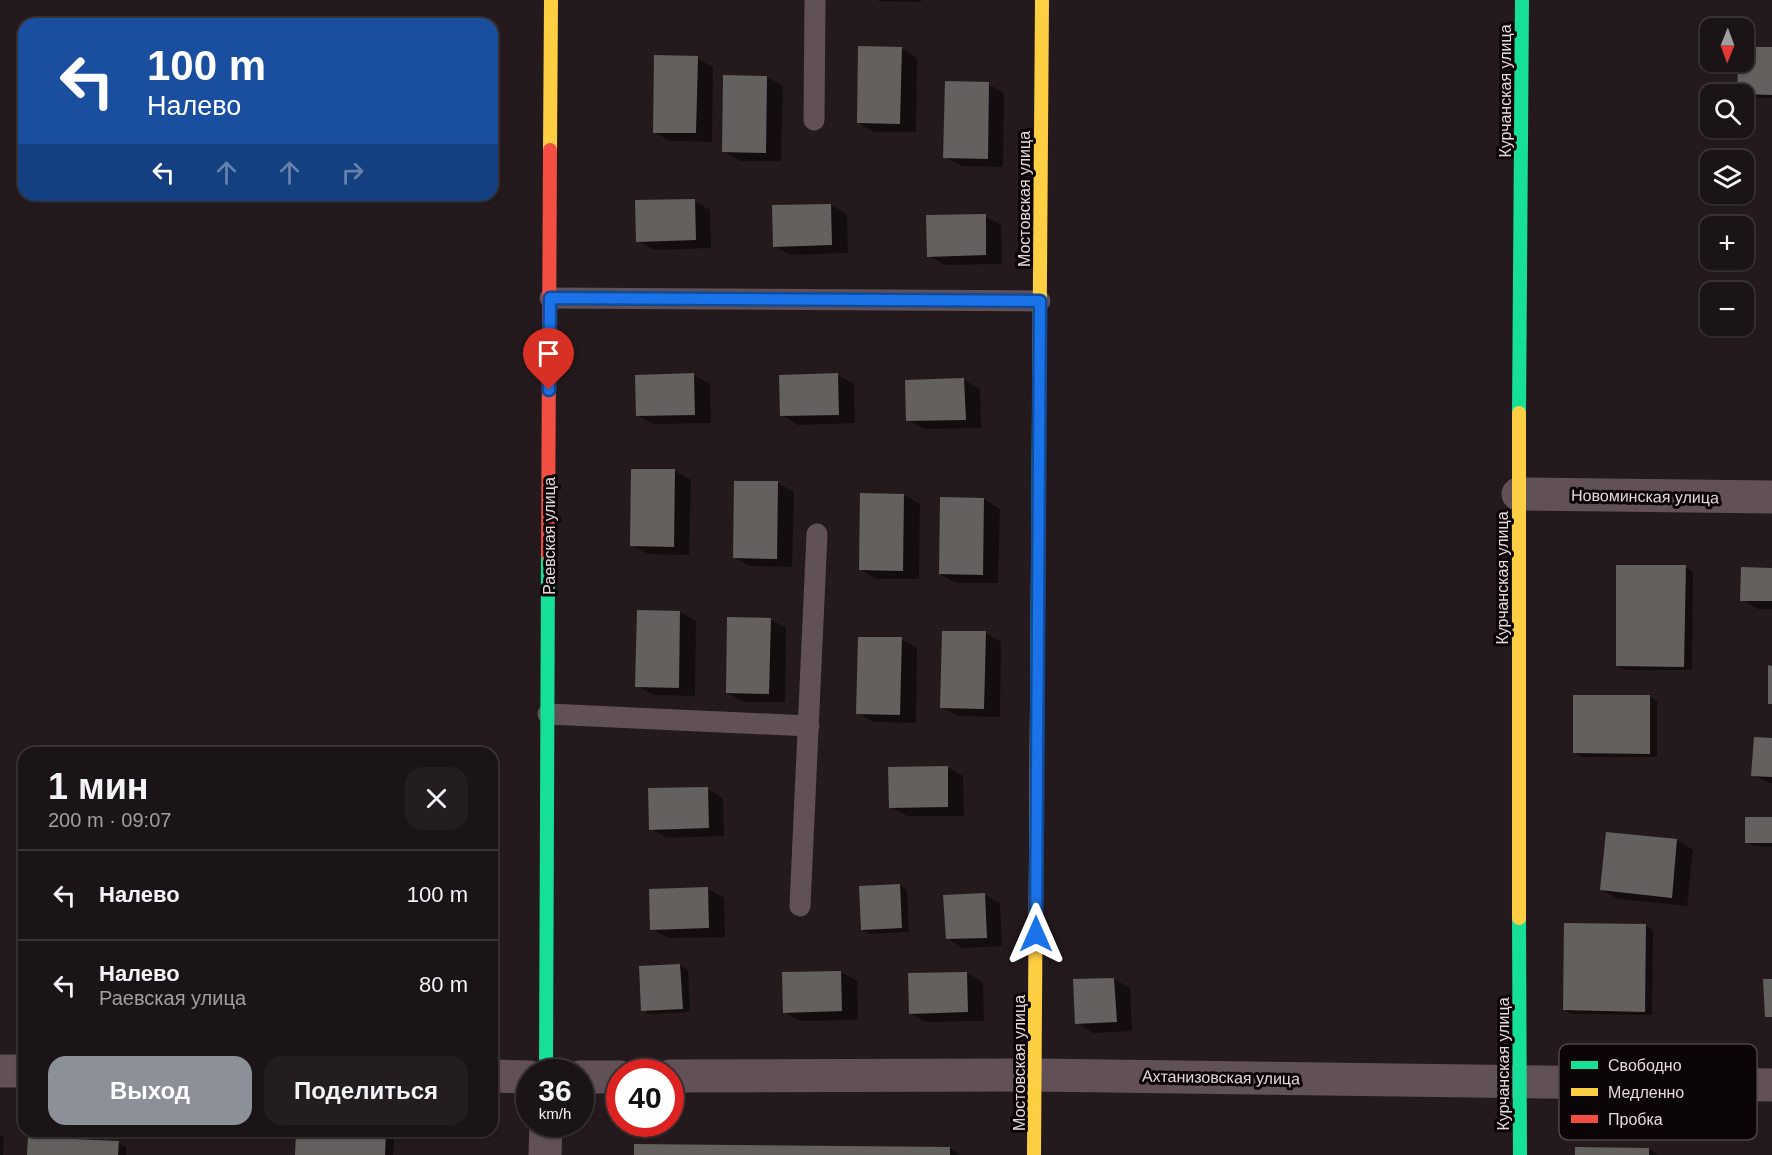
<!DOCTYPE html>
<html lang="ru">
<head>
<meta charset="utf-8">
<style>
	:root { --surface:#1b1416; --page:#241d1f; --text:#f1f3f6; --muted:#a09ea1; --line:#393335; --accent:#8c9099 }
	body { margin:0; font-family:Arial,sans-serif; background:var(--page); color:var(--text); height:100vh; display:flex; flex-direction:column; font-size:22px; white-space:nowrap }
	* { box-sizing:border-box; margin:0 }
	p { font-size:20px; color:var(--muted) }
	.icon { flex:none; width:33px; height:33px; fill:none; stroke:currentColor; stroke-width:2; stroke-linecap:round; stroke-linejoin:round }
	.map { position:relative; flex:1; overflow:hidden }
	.details { position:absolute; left:18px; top:747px; width:480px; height:390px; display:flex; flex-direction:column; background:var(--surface); border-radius:18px; box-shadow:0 2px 4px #0004,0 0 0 2px var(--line) }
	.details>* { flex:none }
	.banner { position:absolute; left:18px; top:18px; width:480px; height:183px; border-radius:18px; box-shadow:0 2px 4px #0004,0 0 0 2px var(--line); background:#1a4fa0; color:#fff; overflow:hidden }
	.needle { width:39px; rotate:181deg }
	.buttons { position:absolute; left:1700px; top:18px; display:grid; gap:12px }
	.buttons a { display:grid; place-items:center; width:54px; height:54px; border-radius:12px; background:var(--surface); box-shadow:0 2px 4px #0004,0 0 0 2px var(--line); font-size:30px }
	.speed { position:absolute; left:516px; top:1059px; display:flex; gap:12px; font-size:30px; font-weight:700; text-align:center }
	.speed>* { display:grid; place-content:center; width:78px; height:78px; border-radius:50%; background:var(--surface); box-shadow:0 2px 4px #0004,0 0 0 2px var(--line); line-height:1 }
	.speed small { font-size:15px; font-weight:400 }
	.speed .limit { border:9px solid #d22; background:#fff; color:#111 }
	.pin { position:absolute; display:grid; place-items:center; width:51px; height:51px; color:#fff; margin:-62px -26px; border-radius:50% 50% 50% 0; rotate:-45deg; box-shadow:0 0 6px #0007 }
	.pin .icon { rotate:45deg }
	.me { position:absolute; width:66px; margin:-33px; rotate:0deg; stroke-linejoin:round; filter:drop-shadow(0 0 4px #0008) }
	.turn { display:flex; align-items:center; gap:21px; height:126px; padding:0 30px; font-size:27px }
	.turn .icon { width:78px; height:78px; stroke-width:2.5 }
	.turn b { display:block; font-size:42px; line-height:51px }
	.lanes { display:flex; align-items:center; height:57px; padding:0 30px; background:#0003; justify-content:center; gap:30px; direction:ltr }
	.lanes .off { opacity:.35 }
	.round { display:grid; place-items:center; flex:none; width:63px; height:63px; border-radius:18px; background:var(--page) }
	.overview { display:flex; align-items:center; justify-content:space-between; height:102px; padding:0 30px }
	h1 { font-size:36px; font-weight:600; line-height:45px }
	.button { display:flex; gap:12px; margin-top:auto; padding:12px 30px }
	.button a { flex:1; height:69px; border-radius:18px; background:var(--accent); color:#fff; font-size:24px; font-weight:600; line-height:69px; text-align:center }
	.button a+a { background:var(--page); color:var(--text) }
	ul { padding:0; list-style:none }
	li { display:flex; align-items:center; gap:18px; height:90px; padding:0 30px; border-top:2px solid var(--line) }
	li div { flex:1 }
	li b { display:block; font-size:22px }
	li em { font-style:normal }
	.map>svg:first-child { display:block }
</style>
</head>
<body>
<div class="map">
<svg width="1772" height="1155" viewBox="0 0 1772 1155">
	<rect width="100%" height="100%" fill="#241a1d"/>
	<path fill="#0007" d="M 877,0 L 921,0 L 921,2 L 879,1 Z
		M 901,48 L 917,58 L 916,132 L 874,132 L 858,123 Z
		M 1743,48 L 1772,48 L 1772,98 L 1747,98 L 1739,93 L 1739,62 L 1743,62 Z
		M 697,58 L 713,67 L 712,142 L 670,141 L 654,132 Z
		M 767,77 L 783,86 L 781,161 L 740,161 L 724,151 Z
		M 988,84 L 1004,93 L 1003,167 L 961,166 L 945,157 Z
		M 694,201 L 710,210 L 711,248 L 654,250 L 638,241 Z
		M 831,205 L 847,214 L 848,253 L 790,255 L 774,246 Z
		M 985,216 L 1001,225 L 1002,264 L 945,265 L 929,256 Z
		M 694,375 L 710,384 L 711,423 L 653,424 L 637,415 Z
		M 838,375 L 854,384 L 855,423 L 798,425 L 782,415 Z
		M 964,380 L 980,389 L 981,428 L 924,429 L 908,420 L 907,381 Z
		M 675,471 L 691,480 L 689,555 L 648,554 L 632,545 Z
		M 778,483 L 794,492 L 792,567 L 750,566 L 734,557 Z
		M 904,495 L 920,504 L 919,579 L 876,579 L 860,569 Z
		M 984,499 L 1000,509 L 998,583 L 956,583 L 940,574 Z
		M 1685,567 L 1693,571 L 1692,670 L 1625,670 L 1617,665 Z
		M 1772,569 L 1772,609 L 1758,609 L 1742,600 Z
		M 680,612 L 696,621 L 695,696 L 653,695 L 637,686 Z
		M 770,619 L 786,628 L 785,702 L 743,702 L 727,693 Z
		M 985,633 L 1001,642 L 1000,717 L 958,716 L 942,707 Z
		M 901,639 L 917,648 L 916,723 L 874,722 L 858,713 Z
		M 1650,697 L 1657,701 L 1657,757 L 1582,757 L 1574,752 Z
		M 1772,740 L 1772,784 L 1753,775 Z
		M 947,767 L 963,776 L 964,816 L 907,816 L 891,807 Z
		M 707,789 L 723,798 L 724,836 L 667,838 L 651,829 Z
		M 1772,819 L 1772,847 L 1754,846 L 1746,842 Z
		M 1608,833 L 1677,840 L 1693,850 L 1687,906 L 1618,899 L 1602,890 Z
		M 900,885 L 907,890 L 909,932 L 870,934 L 862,930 Z
		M 708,889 L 724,898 L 725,937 L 668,938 L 652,929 Z
		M 984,894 L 1000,903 L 1002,946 L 963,948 L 947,938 Z
		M 1645,925 L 1653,930 L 1652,1015 L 1572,1014 L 1564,1010 Z
		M 680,965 L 688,970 L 690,1012 L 650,1014 L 643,1010 Z
		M 841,972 L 857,981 L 858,1020 L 800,1021 L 784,1012 Z
		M 967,973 L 983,982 L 984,1021 L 926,1022 L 910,1013 Z
		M 1114,979 L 1130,988 L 1132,1031 L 1093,1033 L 1077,1023 Z
		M 297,1132 L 386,1136 L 394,1140 L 393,1155 L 296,1155 Z
		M 0,1135 L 4,1137 L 3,1155 L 0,1155 Z
		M 118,1143 L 126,1147 L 126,1155 L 29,1155 Z
		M 950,1148 L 961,1155 L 635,1155 Z
		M 1649,1149 L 1659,1155 L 1576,1155 Z"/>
	<path fill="#63605e" d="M 858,46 L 902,47 L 900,124 L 857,123 Z
		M 1743,47 L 1772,47 L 1772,95 L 1737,94 L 1738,62 L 1743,62 Z
		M 654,55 L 698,56 L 696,133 L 653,133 Z
		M 723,75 L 767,76 L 766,153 L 722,152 Z
		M 945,81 L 989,82 L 988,159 L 943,158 Z
		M 695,199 L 696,240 L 636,242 L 635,200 Z
		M 831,204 L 832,245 L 773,247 L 772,205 Z
		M 986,214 L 986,255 L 927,257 L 926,215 Z
		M 694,373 L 695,415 L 636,416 L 635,375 Z
		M 838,373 L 839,415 L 780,416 L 779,375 Z
		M 964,378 L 966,420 L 906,421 L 905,380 Z
		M 631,469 L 675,469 L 674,547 L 630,546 Z
		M 734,481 L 778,481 L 777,559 L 733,558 Z
		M 860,493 L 904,494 L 903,571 L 859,570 Z
		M 940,497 L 984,498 L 983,575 L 939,574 Z
		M 1616,565 L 1686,565 L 1684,667 L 1616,666 Z
		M 1741,567 L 1772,568 L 1772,601 L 1740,601 Z
		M 637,610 L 680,611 L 679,688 L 635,687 Z
		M 727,617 L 771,618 L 769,694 L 726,693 Z
		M 942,631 L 986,631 L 984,709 L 940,708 Z
		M 858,637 L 902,637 L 900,715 L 856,714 Z
		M 1768,665 L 1772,666 L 1772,704 L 1768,704 Z
		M 1573,695 L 1650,695 L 1650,754 L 1573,753 Z
		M 1754,737 L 1772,738 L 1772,777 L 1751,776 Z
		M 948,766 L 948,807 L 889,808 L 888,767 Z
		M 708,787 L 709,828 L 649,830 L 648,788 Z
		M 1745,817 L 1772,817 L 1772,843 L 1745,843 Z
		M 1606,832 L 1677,839 L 1672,898 L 1600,890 Z
		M 900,884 L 902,928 L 861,930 L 859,886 Z
		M 708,887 L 709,928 L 650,930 L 649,889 Z
		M 985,893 L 987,938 L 946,939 L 943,895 Z
		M 1564,923 L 1646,924 L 1645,1012 L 1563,1010 Z
		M 680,964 L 683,1009 L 641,1011 L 639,966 Z
		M 841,971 L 842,1011 L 783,1013 L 782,972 Z
		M 967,972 L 968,1012 L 909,1014 L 908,973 Z
		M 1114,978 L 1117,1022 L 1075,1024 L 1073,979 Z
		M 1763,979 L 1772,979 L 1772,1017 L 1765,1017 Z
		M 296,1131 L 386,1134 L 385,1155 L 295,1155 Z
		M 28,1137 L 119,1141 L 118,1155 L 27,1155 Z
		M 634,1144 L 950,1147 L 950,1155 L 634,1155 Z
		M 1575,1147 L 1649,1148 L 1649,1155 L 1575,1155 Z"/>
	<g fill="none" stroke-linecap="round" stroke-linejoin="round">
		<path stroke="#615157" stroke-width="21" d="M 814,120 L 815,0
			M 550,298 L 1040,301
			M 548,714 L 809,726
			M 800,906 L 817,534"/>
		<path stroke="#615157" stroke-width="33" d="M 1518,494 L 1772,497
			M 0,1071 L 24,1071
			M 492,1076 L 530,1077
			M 670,1076 L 1035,1075 L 1772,1085
			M 580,1077 L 620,1077
			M 545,1155 L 546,1124"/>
		<path stroke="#16e098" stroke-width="14" d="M 1519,413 L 1522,0
			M 1037,708 L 1039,411
			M 1519,918 L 1520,1155
			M 546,1072 L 548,554"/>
		<path stroke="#ffcf43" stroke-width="14" d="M 550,150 L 551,0
			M 1039,411 L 1042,0
			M 1519,413 L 1519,918
			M 1034,1155 L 1037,708"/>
		<path stroke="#f24e42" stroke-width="14" d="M 548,554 L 550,150"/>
	</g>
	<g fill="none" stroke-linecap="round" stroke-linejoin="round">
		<g stroke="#114b97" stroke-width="15">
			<path id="route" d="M 549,390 L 550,298 L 1040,301 L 1036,934"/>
		</g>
		<use href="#route" stroke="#1a73e8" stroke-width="10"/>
	</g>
	<g text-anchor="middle" stroke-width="6" stroke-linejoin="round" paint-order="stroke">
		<g font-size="16" fill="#e5d8dc" stroke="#0b0507">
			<text transform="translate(1505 91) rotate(-90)" y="6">Курчанская улица</text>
			<text transform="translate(1024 199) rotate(-90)" y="6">Мостовская улица</text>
			<text transform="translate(1645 496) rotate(1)" y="6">Новоминская улица</text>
			<text transform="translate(549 536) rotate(-90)" y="6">Раевская улица</text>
			<text transform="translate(1502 578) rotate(-90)" y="6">Курчанская улица</text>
			<text transform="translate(1019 1063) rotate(-90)" y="6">Мостовская улица</text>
			<text transform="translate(1503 1064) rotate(-90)" y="6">Курчанская улица</text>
			<text transform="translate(1221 1077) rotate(1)" y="6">Ахтанизовская улица</text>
		</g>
	</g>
	<rect x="1559" y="1044" width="198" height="96" rx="9" fill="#0b0507" stroke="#4c4447" stroke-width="1.5"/>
	<rect x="1571" y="1061" width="27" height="8" fill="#16e098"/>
	<rect x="1571" y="1088" width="27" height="8" fill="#ffcf43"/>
	<rect x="1571" y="1115" width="27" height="8" fill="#f24e42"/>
	<g font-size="16" fill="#e5d8dc">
		<text x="1608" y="1071">Свободно</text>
		<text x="1608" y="1098">Медленно</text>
		<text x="1608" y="1125">Пробка</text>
	</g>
</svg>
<div class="buttons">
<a><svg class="needle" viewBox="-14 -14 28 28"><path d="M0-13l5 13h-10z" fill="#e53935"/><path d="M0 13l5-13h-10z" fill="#a09ea1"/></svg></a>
<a><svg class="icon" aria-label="search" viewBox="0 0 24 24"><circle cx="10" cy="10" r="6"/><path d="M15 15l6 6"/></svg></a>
<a><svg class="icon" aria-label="layers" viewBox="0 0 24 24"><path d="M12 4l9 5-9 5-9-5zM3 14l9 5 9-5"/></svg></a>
<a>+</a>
<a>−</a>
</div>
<div class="speed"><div>36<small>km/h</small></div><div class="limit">40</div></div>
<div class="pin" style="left:549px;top:390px;background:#d93025"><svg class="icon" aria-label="arrive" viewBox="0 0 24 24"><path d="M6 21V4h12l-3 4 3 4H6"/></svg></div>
<svg class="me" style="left:1036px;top:934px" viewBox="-20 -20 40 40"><path d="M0-17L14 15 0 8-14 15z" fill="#1a73e8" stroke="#fff" stroke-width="4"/></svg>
<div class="banner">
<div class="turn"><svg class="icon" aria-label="left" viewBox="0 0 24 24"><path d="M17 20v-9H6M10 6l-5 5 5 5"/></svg><div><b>100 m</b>Налево</div></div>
<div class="lanes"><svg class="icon" aria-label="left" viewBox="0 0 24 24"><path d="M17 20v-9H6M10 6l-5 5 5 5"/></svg><svg class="icon off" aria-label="ahead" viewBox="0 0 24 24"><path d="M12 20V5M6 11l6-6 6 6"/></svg><svg class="icon off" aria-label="ahead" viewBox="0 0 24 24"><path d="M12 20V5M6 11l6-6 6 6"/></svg><svg class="icon off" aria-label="right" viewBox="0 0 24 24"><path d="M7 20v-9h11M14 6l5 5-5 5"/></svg></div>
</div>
<section class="details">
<div class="overview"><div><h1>1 мин</h1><p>200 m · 09:07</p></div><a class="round"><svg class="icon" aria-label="close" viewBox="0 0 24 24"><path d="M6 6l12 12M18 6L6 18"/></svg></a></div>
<ul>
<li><svg class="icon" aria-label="left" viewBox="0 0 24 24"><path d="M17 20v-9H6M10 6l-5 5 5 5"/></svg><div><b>Налево</b></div><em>100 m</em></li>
<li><svg class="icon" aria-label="left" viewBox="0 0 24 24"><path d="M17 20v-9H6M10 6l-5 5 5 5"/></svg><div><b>Налево</b><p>Раевская улица</p></div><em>80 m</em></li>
</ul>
<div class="button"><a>Выход</a><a>Поделиться</a></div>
</section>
</div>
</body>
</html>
